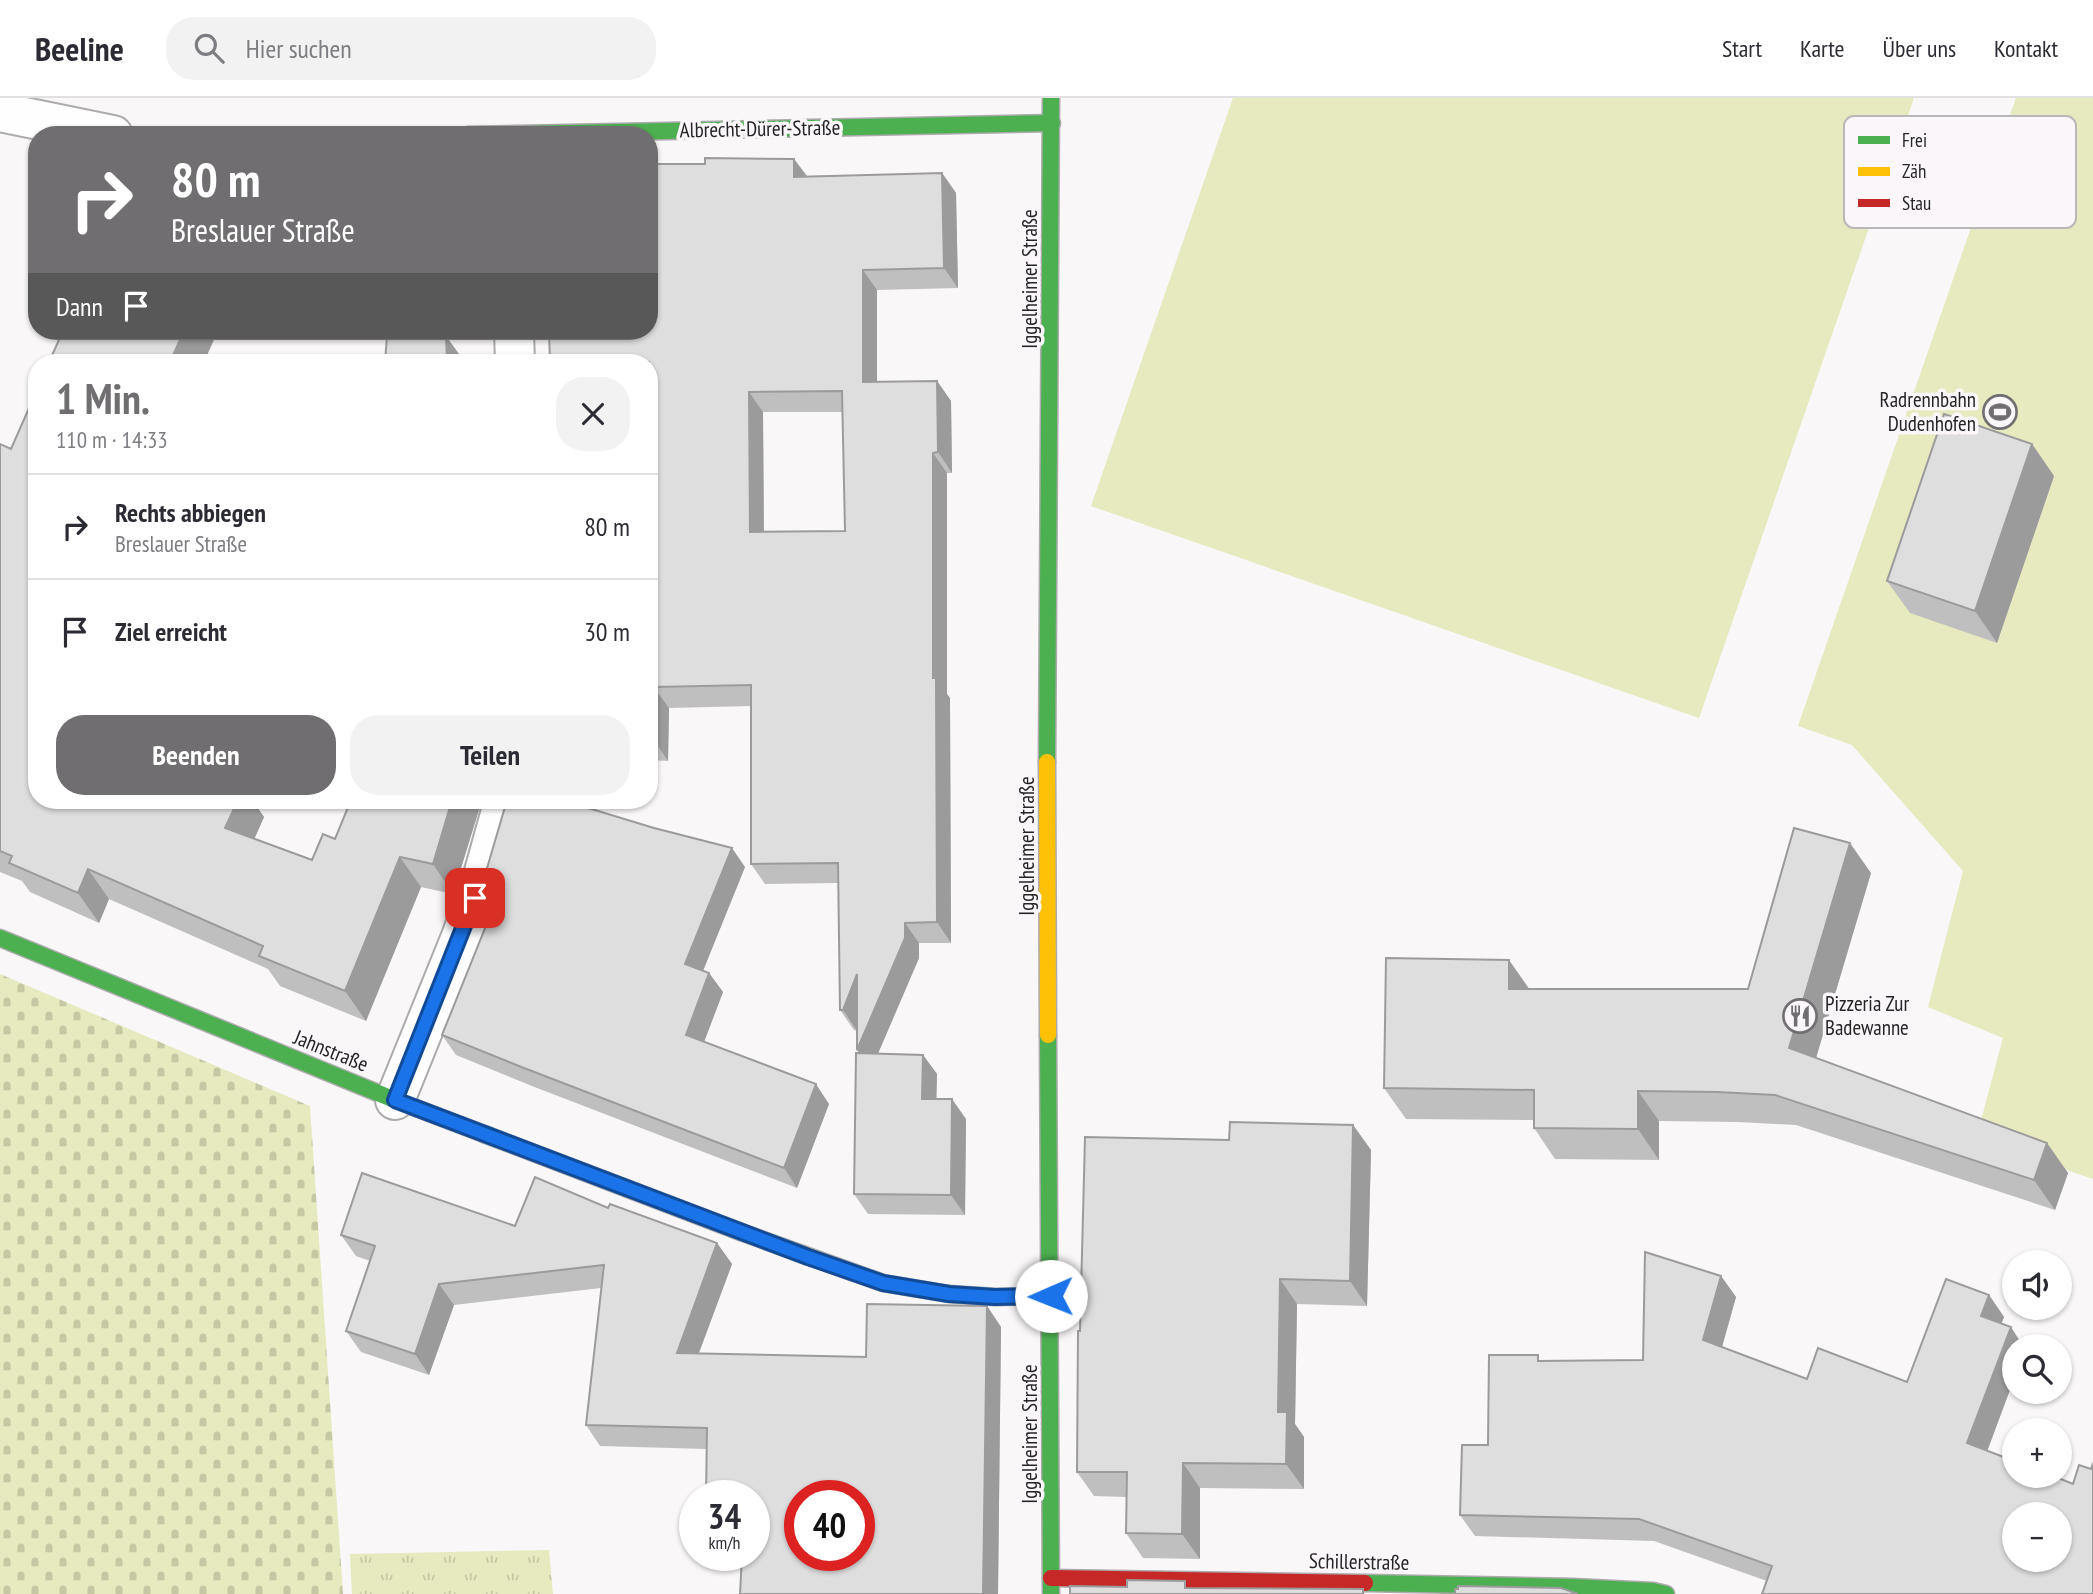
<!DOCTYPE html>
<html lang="de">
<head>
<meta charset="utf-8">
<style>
	:root { --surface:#fff; --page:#f2f2f3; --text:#2b2b33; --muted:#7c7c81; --line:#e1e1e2; --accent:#706e70 }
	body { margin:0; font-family:"PT Sans Narrow",sans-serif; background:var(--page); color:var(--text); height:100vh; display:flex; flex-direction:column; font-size:26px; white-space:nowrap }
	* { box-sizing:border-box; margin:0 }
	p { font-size:23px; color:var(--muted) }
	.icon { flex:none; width:38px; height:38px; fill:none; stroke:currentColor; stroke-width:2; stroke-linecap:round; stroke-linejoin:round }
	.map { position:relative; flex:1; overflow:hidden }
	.panel { position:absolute; left:28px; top:256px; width:630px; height:455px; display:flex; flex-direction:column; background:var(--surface); border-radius:28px; box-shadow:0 2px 5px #0004 }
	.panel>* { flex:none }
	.top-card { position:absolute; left:28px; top:28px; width:630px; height:214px; border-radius:28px; box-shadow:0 2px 5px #0004; background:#706e70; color:#fff; overflow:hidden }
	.buttons { position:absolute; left:2002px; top:1152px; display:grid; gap:14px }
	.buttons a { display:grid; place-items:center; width:70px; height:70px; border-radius:50%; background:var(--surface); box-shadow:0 2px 5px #0004; font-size:35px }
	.speed { position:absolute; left:679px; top:1382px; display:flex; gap:14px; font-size:35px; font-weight:700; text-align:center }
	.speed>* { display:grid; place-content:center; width:91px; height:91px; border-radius:50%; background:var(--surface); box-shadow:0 2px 5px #0004; line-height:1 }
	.speed small { font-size:18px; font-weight:400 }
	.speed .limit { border:10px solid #d22; background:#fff; color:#111 }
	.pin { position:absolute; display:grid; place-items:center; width:60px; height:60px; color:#fff; margin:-30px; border-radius:14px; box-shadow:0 4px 10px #0006 }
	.me { position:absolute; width:77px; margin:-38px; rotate:269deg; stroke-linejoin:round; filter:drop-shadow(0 0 5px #0008) }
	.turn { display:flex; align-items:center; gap:24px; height:147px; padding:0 28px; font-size:32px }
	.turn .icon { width:91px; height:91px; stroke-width:2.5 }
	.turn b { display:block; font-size:49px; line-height:60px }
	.then { display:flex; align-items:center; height:66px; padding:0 28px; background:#0003; gap:14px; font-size:26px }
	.round { display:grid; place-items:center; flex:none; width:74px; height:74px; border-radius:28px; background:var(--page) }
	.summary { display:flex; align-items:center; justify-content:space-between; height:119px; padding:0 28px }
	h1 { font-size:42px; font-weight:600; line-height:52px; color:var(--accent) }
	.button { display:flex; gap:14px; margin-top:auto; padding:14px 28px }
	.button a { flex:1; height:80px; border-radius:28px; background:var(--accent); color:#fff; font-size:28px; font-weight:600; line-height:80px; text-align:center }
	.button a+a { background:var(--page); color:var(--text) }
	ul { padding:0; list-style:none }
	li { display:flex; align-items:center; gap:21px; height:105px; padding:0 28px; border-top:2px solid var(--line) }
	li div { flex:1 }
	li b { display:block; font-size:26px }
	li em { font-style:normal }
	header { display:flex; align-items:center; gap:42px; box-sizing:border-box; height:98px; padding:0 35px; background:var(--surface); border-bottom:2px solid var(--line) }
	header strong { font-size:33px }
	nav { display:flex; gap:38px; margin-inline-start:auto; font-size:24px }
	.search { width:490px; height:63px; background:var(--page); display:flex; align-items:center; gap:18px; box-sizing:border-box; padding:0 24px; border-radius:28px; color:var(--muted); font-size:26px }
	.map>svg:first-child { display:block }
</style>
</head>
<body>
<header>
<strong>Beeline</strong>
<div class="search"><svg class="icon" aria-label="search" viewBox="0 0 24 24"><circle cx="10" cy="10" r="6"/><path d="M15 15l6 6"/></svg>Hier suchen</div>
<nav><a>Start</a><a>Karte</a><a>Über uns</a><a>Kontakt</a></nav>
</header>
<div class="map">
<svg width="2093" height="1496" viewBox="0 0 2093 1496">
	<defs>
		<pattern id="grass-tufts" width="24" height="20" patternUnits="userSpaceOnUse" patternTransform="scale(1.75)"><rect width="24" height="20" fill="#e7e9be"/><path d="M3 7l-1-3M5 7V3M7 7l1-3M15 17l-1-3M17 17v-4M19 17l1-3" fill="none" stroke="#c6c8a3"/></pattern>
		<pattern id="cemetery-stones" width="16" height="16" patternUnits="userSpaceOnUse" patternTransform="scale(1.75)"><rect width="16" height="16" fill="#e7e9be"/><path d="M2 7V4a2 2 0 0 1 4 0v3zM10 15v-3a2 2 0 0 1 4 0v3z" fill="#c6c8a3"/></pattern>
	</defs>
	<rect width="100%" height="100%" fill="#f9f7f8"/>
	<path fill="url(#grass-tufts)" d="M 549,1452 L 553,1496 L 352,1496 L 350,1456 Z"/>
	<path fill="url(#cemetery-stones)" d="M 0,876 L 310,1008 L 343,1496 L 0,1496 Z"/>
	<path fill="#e7e9be" d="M 1233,0 L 1914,0 L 1699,620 L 1091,408 Z
		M 2016,0 L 2093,0 L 2093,1081 L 1976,1041 L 2003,940 L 1928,909 L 1963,773 L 1852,647 L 1798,628 Z"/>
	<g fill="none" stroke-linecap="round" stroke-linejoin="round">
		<g stroke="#adabad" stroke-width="42">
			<path id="street" d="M 0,14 L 113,37
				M 514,233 L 515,264
				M 395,1002 L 461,839 L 482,781 L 504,702"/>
		</g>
		<g stroke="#adabad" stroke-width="19">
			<path id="fast" d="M 468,37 L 1052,25
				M 1047,664 L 1051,0
				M 0,840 L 395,1002 L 484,1036
				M 1048,937 L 1051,1496
				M 1365,1485 L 1573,1489 L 1653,1493 L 1666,1496"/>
		</g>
		<g stroke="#adabad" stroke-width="19">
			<path id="slow" d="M 1047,664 L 1048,937
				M 741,1134 L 883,1185 L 949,1196 L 995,1199 L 1051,1198"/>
		</g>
		<g stroke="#adabad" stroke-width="19">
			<path id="jam" d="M 484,1036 L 741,1134
				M 1051,1480 L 1365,1485"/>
		</g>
		<use href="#street" stroke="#fefefe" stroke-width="38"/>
		<use href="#fast" stroke="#4caf50" stroke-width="16"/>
		<use href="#slow" stroke="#ffc107" stroke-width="16"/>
		<use href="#jam" stroke="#c62828" stroke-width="16"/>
	</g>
	<path fill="#c0bfc0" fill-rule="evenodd" d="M 794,61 L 807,78 L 942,75 L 956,95 L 958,190 L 877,192 L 877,284 L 937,283 L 951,303 L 952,375 L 947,375 L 947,596 L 950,600 L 951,845 L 919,845 L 919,860 L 878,955 L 923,957 L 937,976 L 936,1001 L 966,1021 L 965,1117 L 868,1116 L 854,1096 L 859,955 L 857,933 L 854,932 L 840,912 L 838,785 L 765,786 L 751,766 L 751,608 L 669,610 L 668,663 L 649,662 L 649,264 L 705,66 ZM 763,314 L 843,314 L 845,433 L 764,434 Z
		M 0,346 L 37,702 L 252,702 L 264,719 L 254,741 L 312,762 L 335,741 L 482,702 L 453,796 L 421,789 L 366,923 L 280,888 L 268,871 L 109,801 L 99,825 L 30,794 L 22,783 L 0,774 Z
		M 2032,346 L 2054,378 L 1997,545 L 1910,515 L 1887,483 Z
		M 745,769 L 703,873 L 709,875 L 723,894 L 704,944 L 829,1006 L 797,1090 L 537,990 L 456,957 L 442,937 L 496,803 L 483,784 Z
		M 1871,775 L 1816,960 L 2047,1045 L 2068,1075 L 2055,1112 L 1796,1027 L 1738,1024 L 1659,1023 L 1659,1062 L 1555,1061 L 1534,1030 L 1534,1022 L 1406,1021 L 1384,990 L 1530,891 L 1748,891 Z
		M 1353,1027 L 1371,1052 L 1367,1208 L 1297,1206 L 1295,1326 L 1304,1339 L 1304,1391 L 1200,1390 L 1200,1461 L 1143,1460 L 1126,1435 L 1126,1399 L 1094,1398 L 1077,1374 L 1229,1042 Z
		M 608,1110 L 717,1145 L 732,1166 L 699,1255 L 866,1259 L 987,1208 L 1001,1229 L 998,1496 L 740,1496 L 741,1465 L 719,1464 L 715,1458 L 754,1458 L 707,1351 L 600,1348 L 586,1327 L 601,1190 L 454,1207 L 429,1277 L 361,1254 L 346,1233 L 370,1163 L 356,1158 L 341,1137 L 515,1128 Z
		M 1721,1178 L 1736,1199 L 1722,1249 L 1807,1281 L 1907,1284 L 1989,1197 L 2004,1219 L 2001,1226 L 2014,1248 L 2014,1281 L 1987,1353 L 2073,1386 L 2091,1371 L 2093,1496 L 1767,1483 L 1654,1443 L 1475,1438 L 1460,1417 L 1488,1347 L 1541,1263 L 1643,1262 Z"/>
	<path fill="#9c9b9c" d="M 794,61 L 809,81 L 794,79 Z
		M 942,75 L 956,95 L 958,190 L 944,170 Z
		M 863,172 L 877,192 L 877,304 L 863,284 Z
		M 184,233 L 218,233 L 204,264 L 170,264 Z
		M 446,238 L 462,260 L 462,264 L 447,264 Z
		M 937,283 L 951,303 L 952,375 L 938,354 Z
		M 749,294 L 763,314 L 764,454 L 750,434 Z
		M 2032,346 L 2054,378 L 1997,545 L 1975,513 Z
		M 933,355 L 947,375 L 947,596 L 950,600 L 951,845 L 937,824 L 933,580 Z
		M 654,589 L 669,610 L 668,663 L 654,642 Z
		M 238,702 L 252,702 L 264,719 L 246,760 L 225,730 Z
		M 452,702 L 482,702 L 453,796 L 433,766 Z
		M 1850,745 L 1871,775 L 1810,980 L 1789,950 Z
		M 732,750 L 745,769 L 698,885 L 685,866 Z
		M 400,759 L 421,789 L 366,923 L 345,893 Z
		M 88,771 L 109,801 L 99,825 L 78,795 Z
		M 905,825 L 919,845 L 919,860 L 871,972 L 857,952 Z
		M 1509,862 L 1530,892 L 1509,891 Z
		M 709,875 L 723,894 L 699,957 L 686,937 Z
		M 857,876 L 857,933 L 843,912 Z
		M 923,957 L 937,976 L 936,1021 L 922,1001 Z
		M 816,986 L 829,1006 L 797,1090 L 784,1070 Z
		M 1638,993 L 1659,1023 L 1659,1062 L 1638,1031 Z
		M 952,1001 L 966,1021 L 965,1117 L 951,1097 Z
		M 1353,1027 L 1371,1052 L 1367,1208 L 1350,1183 Z
		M 2047,1045 L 2068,1075 L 2055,1112 L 2034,1082 Z
		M 717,1145 L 732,1166 L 691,1276 L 677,1255 Z
		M 1721,1178 L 1736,1199 L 1718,1263 L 1703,1242 Z
		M 1280,1181 L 1297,1206 L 1295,1326 L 1304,1339 L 1304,1391 L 1286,1366 L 1278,1314 Z
		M 439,1186 L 454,1207 L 429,1277 L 415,1256 Z
		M 1989,1197 L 2004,1219 L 1996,1240 L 1981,1218 Z
		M 987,1208 L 1001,1229 L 998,1496 L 983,1496 Z
		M 2011,1229 L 2023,1248 L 2014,1248 L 2014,1281 L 1982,1367 L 1967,1345 Z
		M 1183,1365 L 1200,1390 L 1200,1461 L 1182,1436 Z"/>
	<path fill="#dfdedf" stroke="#9c9b9c" stroke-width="2" fill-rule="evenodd" d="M 705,60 L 794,61 L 794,79 L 942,75 L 944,170 L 863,172 L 863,284 L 937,283 L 938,354 L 933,355 L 933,580 L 936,580 L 937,824 L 905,825 L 905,840 L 857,952 L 857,876 L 843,912 L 840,912 L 838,765 L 751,766 L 751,587 L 654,589 L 654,642 L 649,642 L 649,264 L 550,264 L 549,233 L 649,233 L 649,66 L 705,66 ZM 842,293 L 845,433 L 750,434 L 749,294 Z
		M 63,233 L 184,233 L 170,264 L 49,264 Z
		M 387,238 L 446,238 L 447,264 L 385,264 Z
		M 37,292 L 37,702 L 238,702 L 225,730 L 312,762 L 323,736 L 335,741 L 351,702 L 452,702 L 433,766 L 400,759 L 345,893 L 259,858 L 263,848 L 88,771 L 78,795 L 9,765 L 12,758 L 0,753 L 0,346 L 11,351 Z
		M 1944,316 L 2032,346 L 1975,513 L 1887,483 Z
		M 507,702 L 562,702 L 654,730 L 732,750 L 685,866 L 709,875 L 686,937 L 816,986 L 784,1070 L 524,970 L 442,937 L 502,788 L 483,784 Z
		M 1794,730 L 1850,745 L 1789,950 L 2047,1045 L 2034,1082 L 1775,997 L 1717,994 L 1638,993 L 1638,1031 L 1534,1030 L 1534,992 L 1384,990 L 1386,860 L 1509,862 L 1509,891 L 1748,891 Z
		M 856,955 L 923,957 L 922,1001 L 952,1001 L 951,1097 L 854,1096 Z
		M 1230,1024 L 1353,1027 L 1350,1183 L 1280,1181 L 1278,1314 L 1287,1314 L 1286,1366 L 1183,1365 L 1182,1436 L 1126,1435 L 1127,1374 L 1077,1374 L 1078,1233 L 1080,1233 L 1085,1039 L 1229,1042 Z
		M 362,1075 L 515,1128 L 535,1079 L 608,1110 L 610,1106 L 717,1145 L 677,1255 L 866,1259 L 867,1206 L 987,1208 L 983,1496 L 740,1496 L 742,1458 L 754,1458 L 754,1398 L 706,1398 L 707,1330 L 586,1327 L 604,1167 L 439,1186 L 415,1256 L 346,1233 L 375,1148 L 341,1137 ZM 800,1398 L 859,1398 L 859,1458 L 800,1458 Z
		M 1645,1154 L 1721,1178 L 1703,1242 L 1807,1281 L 1818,1250 L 1907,1284 L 1946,1181 L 1989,1197 L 1981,1218 L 2011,1229 L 1967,1345 L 2014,1363 L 2014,1377 L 2051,1377 L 2073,1386 L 2079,1367 L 2091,1371 L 2093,1365 L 2093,1496 L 1762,1496 L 1772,1468 L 1639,1421 L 1460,1417 L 1462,1347 L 1488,1347 L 1489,1257 L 1538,1257 L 1538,1263 L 1643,1262 ZM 2014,1416 L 2060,1416 L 2060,1461 L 2014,1461 Z
		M 1127,1482 L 1185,1483 L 1185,1490 L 1363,1491 L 1363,1496 L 1070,1496 L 1070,1488 L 1127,1489 Z
		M 1458,1488 L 1561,1490 L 1578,1496 L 1455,1496 L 1455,1491 L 1458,1491 Z"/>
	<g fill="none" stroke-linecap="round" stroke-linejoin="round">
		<g stroke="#114b97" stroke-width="18">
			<path id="route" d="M 475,800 L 395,1002 L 808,1159 L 883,1185 L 949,1196 L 995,1199 L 1051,1198"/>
		</g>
		<use href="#route" stroke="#1a73e8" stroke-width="12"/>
	</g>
	<defs>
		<g id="stadium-ring" transform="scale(1.75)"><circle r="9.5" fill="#faf6f9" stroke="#706e70" stroke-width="1.5"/><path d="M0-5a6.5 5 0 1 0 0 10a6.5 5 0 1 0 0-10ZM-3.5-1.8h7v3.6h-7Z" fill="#706e70"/></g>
		<g id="restaurant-ring" transform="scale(1.75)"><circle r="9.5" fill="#faf6f9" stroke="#706e70" stroke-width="1.5"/><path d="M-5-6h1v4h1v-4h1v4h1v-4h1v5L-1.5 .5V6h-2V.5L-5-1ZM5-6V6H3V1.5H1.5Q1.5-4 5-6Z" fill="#706e70"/></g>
	</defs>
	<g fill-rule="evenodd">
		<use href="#stadium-ring" x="2000" y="314"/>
		<use href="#restaurant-ring" x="1800" y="918"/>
	</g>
	<g text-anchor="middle" stroke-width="7" stroke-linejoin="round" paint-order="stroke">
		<g font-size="21" fill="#262526" stroke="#faf6f9">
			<text transform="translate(760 31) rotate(-1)" y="7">Albrecht-Dürer-Straße</text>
			<text transform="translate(1030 181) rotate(-90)" y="7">Iggelheimer Straße</text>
			<text transform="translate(1027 748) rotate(-90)" y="7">Iggelheimer Straße</text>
			<text transform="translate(331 953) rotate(22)" y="7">Jahnstraße</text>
			<text transform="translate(1030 1336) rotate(-90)" y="7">Iggelheimer Straße</text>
			<text transform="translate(1359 1464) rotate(1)" y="7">Schillerstraße</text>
		</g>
		<g font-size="21" fill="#262526" stroke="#faf6f9" text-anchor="end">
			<text x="1976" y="309">Radrennbahn<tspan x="1976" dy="24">Dudenhofen</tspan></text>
			<text x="1825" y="913" text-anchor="start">Pizzeria Zur<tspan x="1825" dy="24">Badewanne</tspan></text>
		</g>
	</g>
	<rect x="1844" y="18" width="232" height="112" rx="10" fill="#faf6f9" stroke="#bab7ba" stroke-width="2"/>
	<rect x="1858" y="38" width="32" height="8" fill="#4caf50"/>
	<rect x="1858" y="69" width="32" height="9" fill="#ffc107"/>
	<rect x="1858" y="101" width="32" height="8" fill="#c62828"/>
	<g font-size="19" fill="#262526">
		<text x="1902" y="49">Frei</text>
		<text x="1902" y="80">Zäh</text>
		<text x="1902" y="112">Stau</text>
	</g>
</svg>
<div class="buttons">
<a><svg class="icon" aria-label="sound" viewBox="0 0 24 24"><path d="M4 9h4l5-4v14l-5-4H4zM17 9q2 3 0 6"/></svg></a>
<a><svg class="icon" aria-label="search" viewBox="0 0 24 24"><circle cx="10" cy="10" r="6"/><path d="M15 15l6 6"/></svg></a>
<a>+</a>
<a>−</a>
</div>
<div class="speed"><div>34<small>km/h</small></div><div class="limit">40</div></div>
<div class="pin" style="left:475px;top:800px;background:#d93025"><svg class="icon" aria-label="arrive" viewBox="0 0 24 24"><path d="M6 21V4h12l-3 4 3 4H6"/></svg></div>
<svg class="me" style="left:1051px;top:1198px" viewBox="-20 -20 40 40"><circle r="19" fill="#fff"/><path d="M0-13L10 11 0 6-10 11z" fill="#1a73e8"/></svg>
<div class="top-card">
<div class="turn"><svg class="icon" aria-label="right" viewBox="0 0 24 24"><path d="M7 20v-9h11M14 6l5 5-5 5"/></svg><div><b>80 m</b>Breslauer Straße</div></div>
<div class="then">Dann<svg class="icon" aria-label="arrive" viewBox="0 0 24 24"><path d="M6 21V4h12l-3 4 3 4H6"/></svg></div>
</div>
<section class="panel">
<div class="summary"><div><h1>1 Min.</h1><p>110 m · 14:33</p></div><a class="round"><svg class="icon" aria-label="close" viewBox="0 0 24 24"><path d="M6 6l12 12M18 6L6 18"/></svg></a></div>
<ul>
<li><svg class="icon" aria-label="right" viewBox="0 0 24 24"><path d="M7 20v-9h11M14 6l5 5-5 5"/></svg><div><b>Rechts abbiegen</b><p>Breslauer Straße</p></div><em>80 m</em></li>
<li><svg class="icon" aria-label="arrive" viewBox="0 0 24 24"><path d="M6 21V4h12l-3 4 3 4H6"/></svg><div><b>Ziel erreicht</b></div><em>30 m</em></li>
</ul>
<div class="button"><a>Beenden</a><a>Teilen</a></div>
</section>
</div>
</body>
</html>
